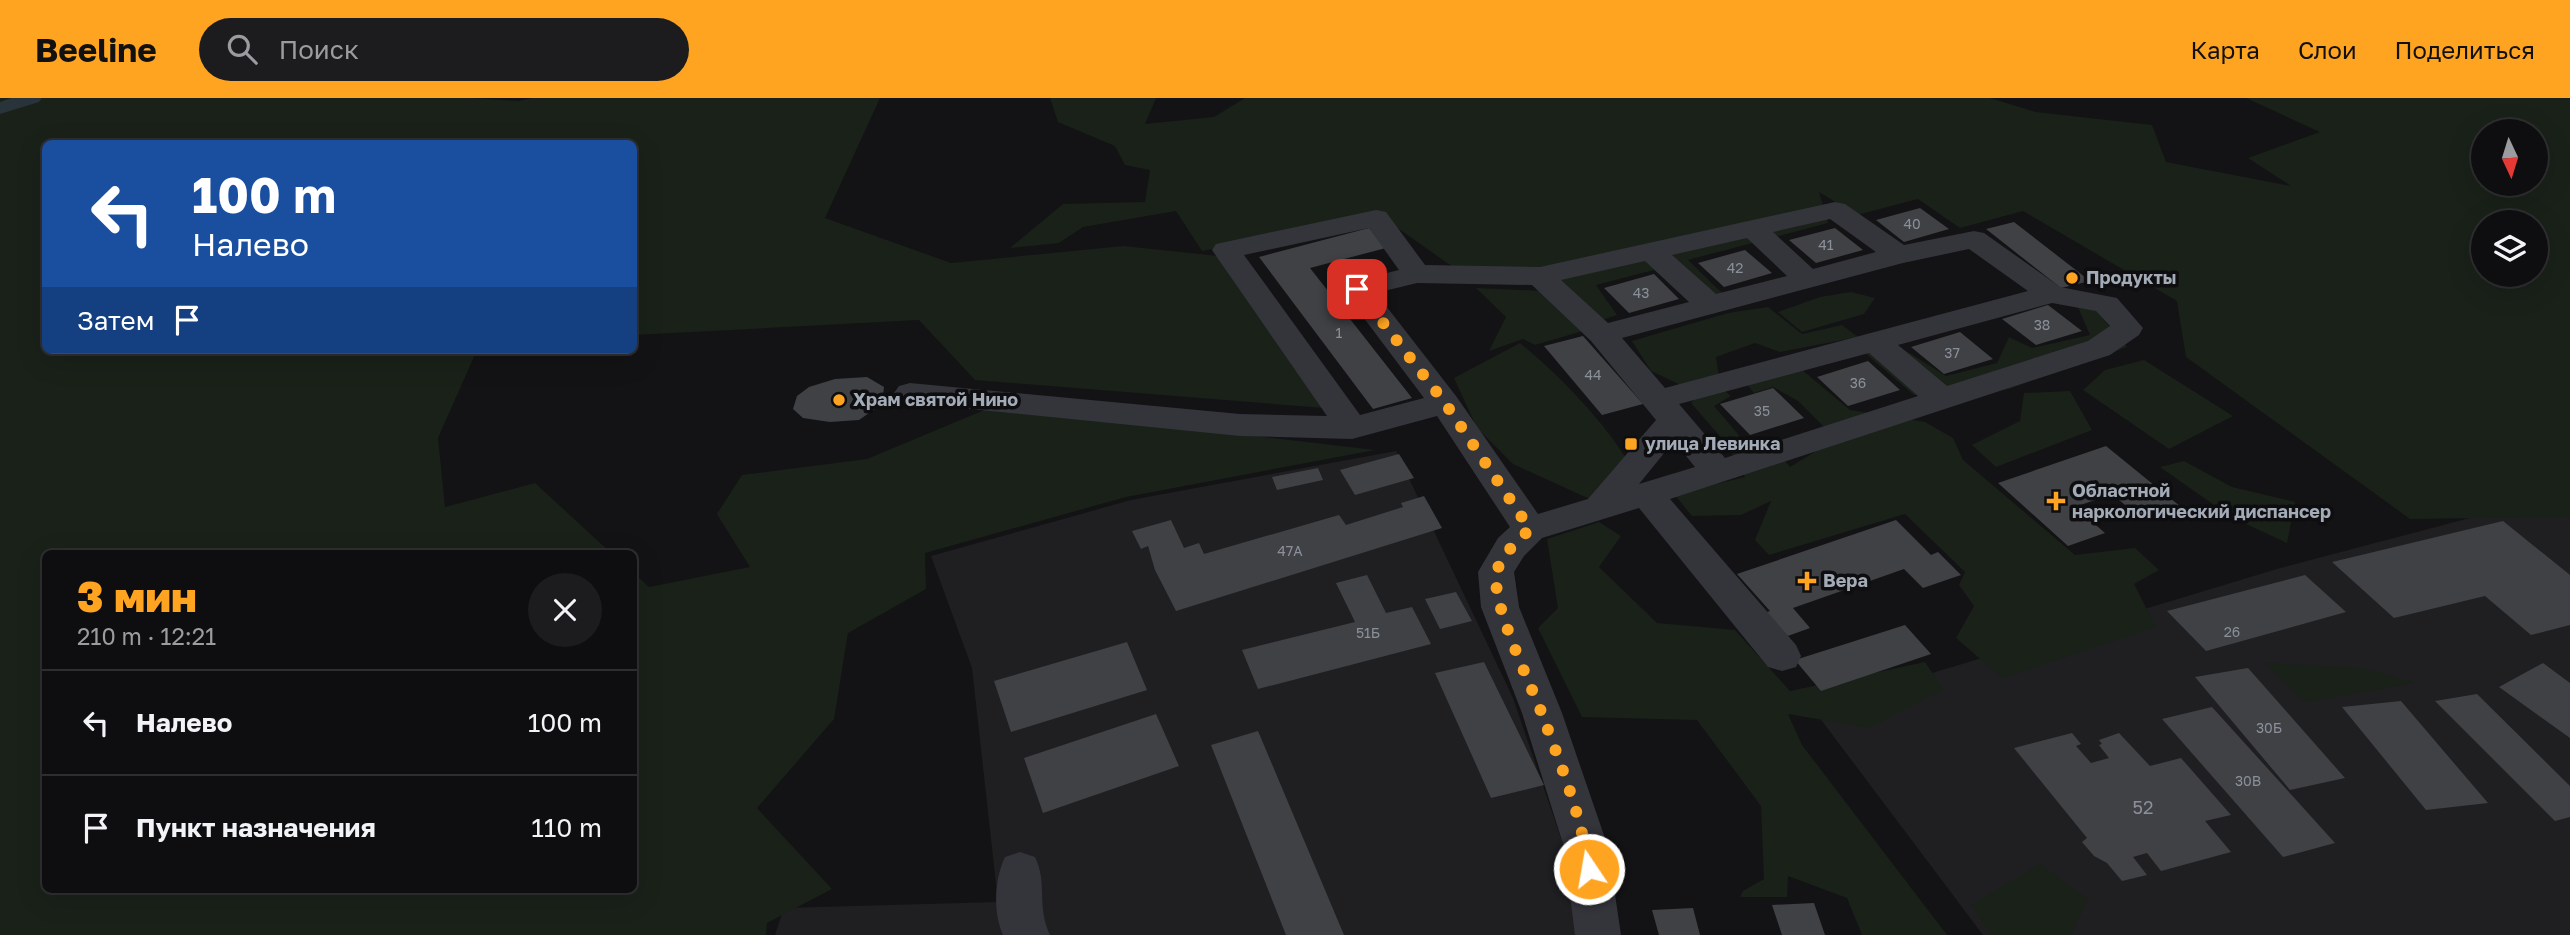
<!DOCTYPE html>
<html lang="ru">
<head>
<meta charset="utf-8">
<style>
	:root { --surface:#0e0e10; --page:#1c1c1e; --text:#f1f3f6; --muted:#9b9c9f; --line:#2e2e30; --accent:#ffa421 }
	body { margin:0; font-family:"Golos Text",sans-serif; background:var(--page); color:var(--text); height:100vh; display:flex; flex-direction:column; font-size:26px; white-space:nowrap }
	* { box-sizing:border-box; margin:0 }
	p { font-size:23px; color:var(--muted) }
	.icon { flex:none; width:38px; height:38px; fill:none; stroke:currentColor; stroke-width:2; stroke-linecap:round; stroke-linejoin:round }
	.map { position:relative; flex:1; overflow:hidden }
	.panel { position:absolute; left:42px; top:452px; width:595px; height:343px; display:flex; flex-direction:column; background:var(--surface); border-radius:10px; box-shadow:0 7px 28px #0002,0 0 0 2px var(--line) }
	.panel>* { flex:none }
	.guide { position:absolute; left:42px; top:42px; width:595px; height:214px; border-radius:10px; box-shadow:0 7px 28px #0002,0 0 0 2px var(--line); background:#1a4fa0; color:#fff; overflow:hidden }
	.needle { width:46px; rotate:176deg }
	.fabs { position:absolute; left:2471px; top:21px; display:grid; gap:14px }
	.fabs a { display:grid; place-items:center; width:77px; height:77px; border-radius:50%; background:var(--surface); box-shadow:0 7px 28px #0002,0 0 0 2px var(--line); font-size:35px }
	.pin { position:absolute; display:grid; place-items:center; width:60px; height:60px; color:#fff; margin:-30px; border-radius:14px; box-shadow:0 4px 10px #0006 }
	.me { position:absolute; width:77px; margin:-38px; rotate:348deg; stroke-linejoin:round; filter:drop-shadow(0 0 5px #0008) }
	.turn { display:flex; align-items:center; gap:24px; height:147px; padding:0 35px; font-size:32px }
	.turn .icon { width:91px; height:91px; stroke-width:2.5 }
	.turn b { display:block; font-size:49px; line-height:60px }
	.then { display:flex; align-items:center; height:66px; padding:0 35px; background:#0003; gap:14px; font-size:26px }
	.round { display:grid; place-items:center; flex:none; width:74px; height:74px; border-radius:37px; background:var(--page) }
	.head { display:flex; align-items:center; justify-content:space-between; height:119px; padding:0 35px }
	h1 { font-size:42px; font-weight:800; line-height:52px; color:var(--accent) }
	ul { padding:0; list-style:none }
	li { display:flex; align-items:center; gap:21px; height:105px; padding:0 35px; border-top:2px solid var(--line) }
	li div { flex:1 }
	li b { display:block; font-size:26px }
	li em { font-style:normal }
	header { display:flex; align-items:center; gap:42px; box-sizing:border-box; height:98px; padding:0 35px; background:var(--accent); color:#111 }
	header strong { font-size:33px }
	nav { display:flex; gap:38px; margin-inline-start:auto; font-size:24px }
	.search { width:490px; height:63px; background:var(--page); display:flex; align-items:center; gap:18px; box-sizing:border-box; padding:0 24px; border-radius:38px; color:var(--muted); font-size:26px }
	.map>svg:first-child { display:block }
</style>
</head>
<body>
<header>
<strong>Beeline</strong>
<div class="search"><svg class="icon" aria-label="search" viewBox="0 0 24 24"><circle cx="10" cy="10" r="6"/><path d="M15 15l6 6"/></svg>Поиск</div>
<nav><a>Карта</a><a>Слои</a><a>Поделиться</a></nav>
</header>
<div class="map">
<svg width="2570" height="837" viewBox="0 0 2570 837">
	<rect width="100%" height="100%" fill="#131315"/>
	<path fill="#1f1f22" d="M 1396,353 L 1513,600 L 1566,755 L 1578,837 L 775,837 L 784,810 L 998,804 L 972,570 L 931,458 L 1131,402 Z
		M 2504,411 L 2570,413 L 2570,837 L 1983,837 L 1813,611 L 2277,471 Z"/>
	<path fill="#192119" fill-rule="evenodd" d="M 0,0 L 472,0 L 519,3 L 532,0 L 880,0 L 825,120 L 951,165 L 1123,148 L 1218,158 L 1324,310 L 975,282 L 919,222 L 634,237 L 634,46 L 46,46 L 46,252 L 477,252 L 438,340 L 445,409 L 535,385 L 611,455 L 46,455 L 46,791 L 634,791 L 634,475 L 649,489 L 750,469 L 717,416 L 742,377 L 867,361 L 994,308 L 1375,352 L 1126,399 L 925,455 L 926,491 L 848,535 L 834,621 L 757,710 L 832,791 L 767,825 L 766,837 L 0,837 Z
		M 1050,0 L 1156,0 L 1145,26 L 1214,19 L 1245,0 L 1990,0 L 2036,14 L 2152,27 L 2166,64 L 2291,88 L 2248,60 L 2320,34 L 2246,0 L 2570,0 L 2570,419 L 2410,421 L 2186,259 L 2177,203 L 2023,113 L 1960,130 L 1918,101 L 1857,117 L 1819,94 L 1828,125 L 1688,162 L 1722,195 L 1699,201 L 1654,172 L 1596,187 L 1617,217 L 1602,222 L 1539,171 L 1453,169 L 1379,117 L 1202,153 L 1176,113 L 1083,129 L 1059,145 L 1010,150 L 1063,106 L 1145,104 L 1150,72 L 1125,67 L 1115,48 L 1058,24 ZM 2483,33 L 2536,33 L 2536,86 L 2483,86 ZM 2483,124 L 2536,124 L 2536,177 L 2483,177 Z
		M 1476,190 L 1545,193 L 1583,233 L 1535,247 L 1523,241 L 1489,253 L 1506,219 Z
		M 1851,194 L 1875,200 L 1864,216 L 1802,234 L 1778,214 L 1820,199 Z
		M 2077,207 L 2092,208 L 2127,249 L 2009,291 L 1968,298 L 1914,297 L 1864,254 L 1900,249 L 1946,278 L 1997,265 L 2009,239 L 2032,250 L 2090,237 Z
		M 1768,209 L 1802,236 L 1842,227 L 1858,239 L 1780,254 L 1755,245 L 1716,259 L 1719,279 L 1685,289 L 1651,273 L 1632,243 L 1728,215 Z
		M 1520,245 C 1559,277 1603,322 1629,365 L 1594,403 L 1513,366 L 1477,330 L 1454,280 Z
		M 2144,262 L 2233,318 L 2169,351 L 2083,292 L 2105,272 Z
		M 1801,271 L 1850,312 L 1925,324 L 1953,340 L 1963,362 L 2075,457 L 2135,450 L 2159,472 L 2134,486 L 2156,529 L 2002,580 L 1956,540 L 1974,508 L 1959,487 L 1965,474 L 1905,416 L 1769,457 L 1755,442 L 1771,403 L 1741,417 L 1692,418 L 1674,396 L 1745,379 L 1725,344 L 1691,305 L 1700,295 L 1720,289 L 1731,298 L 1714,308 L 1743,342 L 1768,342 L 1790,369 L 1836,341 L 1798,303 L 1773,289 L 1754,295 L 1746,285 Z
		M 2070,293 L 2092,332 L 1996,369 L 1972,347 L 2020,323 L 2024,295 Z
		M 2184,363 L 2232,389 L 2295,404 L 2287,445 L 2231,419 L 2160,369 Z
		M 1599,424 L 1621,438 L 1599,469 L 1657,525 L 1735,532 L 1790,593 L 1925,564 L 1943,591 L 1870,630 L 1788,616 L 1802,647 L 1947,837 L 1862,837 L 1847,800 L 1788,778 L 1787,799 L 1740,799 L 1743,793 L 1764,781 L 1761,708 L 1697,622 L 1582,619 L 1538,530 L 1558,510 L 1547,441 Z
		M 2265,565 L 2364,570 L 2415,585 L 2305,604 Z
		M 2040,766 L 2088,801 L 2071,837 L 1991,837 L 1971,807 Z"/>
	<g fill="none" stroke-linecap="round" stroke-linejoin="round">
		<path fill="#28343a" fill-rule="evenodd" d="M 11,0 L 42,0 L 39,4 L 0,16 L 0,4 Z"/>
	</g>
	<path fill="#3f4145" d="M 1920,110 L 1949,131 L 1904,144 L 1876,122 Z
		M 2014,124 L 2090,183 L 2061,190 L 1986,131 Z
		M 1369,130 L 1386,150 L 1310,170 L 1412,300 L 1373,311 L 1259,159 Z
		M 1835,130 L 1863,152 L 1816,165 L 1789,142 Z
		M 1745,152 L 1772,175 L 1724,189 L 1698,165 Z
		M 1654,176 L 1679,201 L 1629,215 L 1604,190 Z
		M 2048,207 L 2082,233 L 2036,247 L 2002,221 Z
		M 1960,234 L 1993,261 L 1944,276 L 1911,249 Z
		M 1583,238 L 1643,306 L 1602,317 L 1544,248 Z
		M 1868,263 L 1900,292 L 1848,308 L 1817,279 Z
		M 867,279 L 884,289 L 882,306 L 859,322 L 830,324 L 803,320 L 793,311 L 797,298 L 809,289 L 835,281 Z
		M 1773,290 L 1804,320 L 1750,337 L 1720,306 Z
		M 2106,348 L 2181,409 L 2143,422 L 2112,396 L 2075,409 L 2105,435 L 2068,448 L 1998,385 Z
		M 1399,356 L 1414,380 L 1355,397 L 1340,372 Z
		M 1318,370 L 1323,382 L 1277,392 L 1272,379 Z
		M 1424,398 L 1442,430 L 1176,513 L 1155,472 L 1148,448 L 1141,451 L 1132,433 L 1171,422 L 1184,450 L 1199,445 L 1204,456 L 1339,417 L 1346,427 L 1403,409 L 1401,405 Z
		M 1896,422 L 1931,457 L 1938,454 L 1961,477 L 1923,490 L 1904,471 L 1793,510 L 1810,530 L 1785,539 L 1764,515 L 1770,513 L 1737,476 Z
		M 2503,423 L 2570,477 L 2570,527 L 2531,537 L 2485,498 L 2394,520 L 2332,464 Z
		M 1367,477 L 1386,515 L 1412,509 L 1431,546 L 1258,591 L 1242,552 L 1355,524 L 1336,485 Z
		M 2305,477 L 2346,514 L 2206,553 L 2167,513 Z
		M 1456,494 L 1472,523 L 1440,531 L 1425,501 Z
		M 1905,527 L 1931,556 L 1821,593 L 1795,562 Z
		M 1127,544 L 1147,592 L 1011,634 L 994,583 Z
		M 1484,564 L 1544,687 L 1491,700 L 1435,575 Z
		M 2543,565 L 2570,585 L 2570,640 L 2499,589 Z
		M 2248,570 L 2345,680 L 2290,692 L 2195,579 Z
		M 2477,596 L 2570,688 L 2570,719 L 2555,723 L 2435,603 Z
		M 2401,603 L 2488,705 L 2426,712 L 2342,609 Z
		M 2212,609 L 2335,745 L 2283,759 L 2162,621 Z
		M 1156,616 L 1179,668 L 1043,715 L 1024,660 Z
		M 1258,633 L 1344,837 L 1286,837 L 1211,647 Z
		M 2072,635 L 2081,646 L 2076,648 L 2091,665 L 2109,660 L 2099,647 L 2102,646 L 2099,642 L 2119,635 L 2150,668 L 2181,660 L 2231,717 L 2205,723 L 2231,754 L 2161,773 L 2147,755 L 2133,759 L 2147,777 L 2122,783 L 2107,765 L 2094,758 L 2082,744 L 2087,740 L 2014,650 Z
		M 1814,805 L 1825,837 L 1782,837 L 1772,807 Z
		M 1693,810 L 1700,837 L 1659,837 L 1652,812 Z"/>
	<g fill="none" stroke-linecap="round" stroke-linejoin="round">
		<path fill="#34353b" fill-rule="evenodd" d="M 1835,104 L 1845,106 L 1904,147 L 1974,133 L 1984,135 L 2060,189 L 2117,200 L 2143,230 L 2139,237 L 2110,257 L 1670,401 L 1796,547 L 1801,558 L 1796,569 L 1782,573 L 1768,569 L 1639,410 L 1542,440 L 1524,458 L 1514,474 L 1519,509 L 1562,615 L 1608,749 L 1621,837 L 1575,837 L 1564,749 L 1522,615 L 1481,509 L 1478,474 L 1498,440 L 1510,429 L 1437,318 L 1352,341 L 1240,338 L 910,305 L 899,302 L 894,295 L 899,288 L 910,285 L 1240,316 L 1327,318 L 1212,152 L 1216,146 L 1376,112 L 1386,114 L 1425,167 L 1540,169 ZM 1830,121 L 1876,154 L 1813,171 L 1773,134 ZM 1369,130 L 1399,172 L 1347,185 L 1342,191 L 1424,300 L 1360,317 L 1244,157 ZM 1747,140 L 1787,178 L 1716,196 L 1672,157 ZM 1969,151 L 2028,193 L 1665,290 L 1622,240 L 1903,165 ZM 1645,163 L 1689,204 L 1608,225 L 1561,182 ZM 1417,185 L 1532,187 L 1591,243 L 1656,322 L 1588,401 L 1538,416 L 1456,298 L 1376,195 ZM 2052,205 L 2096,213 L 2110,228 L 2088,243 L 1947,288 L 1898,247 ZM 1869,255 L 1918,298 L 1725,360 L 1679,306 ZM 1674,343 L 1695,369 L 1639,386 Z
			M 1020,754 L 1035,759 C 1048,786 1036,807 1050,837 L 1003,837 C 993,815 994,782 1005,759 Z"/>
	</g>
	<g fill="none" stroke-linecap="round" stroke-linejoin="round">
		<path stroke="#ffa421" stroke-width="12" stroke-dasharray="0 21.6" d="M 1357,191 L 1445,305 L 1530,431 C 1518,443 1502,456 1497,473 C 1489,502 1531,586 1542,616 C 1560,664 1582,720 1589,771"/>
	</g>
	<g fill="#ffa421" stroke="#0e0e10" stroke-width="2.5">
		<circle cx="2072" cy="180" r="7"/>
		<circle cx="839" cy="302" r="7"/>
		<rect x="1624" y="339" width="14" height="14" rx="3.5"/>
		<path d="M2052.5 392.5h7v7h7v7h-7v7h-7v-7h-7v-7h7z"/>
		<path d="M1803.5 472.5h7v7h7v7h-7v7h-7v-7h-7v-7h7z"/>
	</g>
	<g text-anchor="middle" stroke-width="7" stroke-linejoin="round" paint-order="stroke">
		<g font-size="14" fill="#8a909a">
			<text x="1912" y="131">40</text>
			<text x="1826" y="152">41</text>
			<text x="1735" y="175">42</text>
			<text x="1641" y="200">43</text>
			<text x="2042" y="232">38</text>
			<text x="1339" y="240">1</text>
			<text x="1952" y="260">37</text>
			<text x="1593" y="282">44</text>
			<text x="1858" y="290">36</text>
			<text x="1762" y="318">35</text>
			<text x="1290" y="458">47А</text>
			<text x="2232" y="539">26</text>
			<text x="1368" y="540">51Б</text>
			<text x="2269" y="635">30Б</text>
			<text x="2248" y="688">30В</text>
		</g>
		<g font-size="18" font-weight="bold" fill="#a3abb7" stroke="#0e0e10" text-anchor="start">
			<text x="2086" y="186">Продукты</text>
			<text x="853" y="308">Храм святой Нино</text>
			<text x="1645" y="352">улица Левинка</text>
			<text x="2072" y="399">Областной<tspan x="2072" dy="21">наркологический диспансер</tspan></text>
			<text x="1823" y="489">Вера</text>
		</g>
		<g font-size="18" fill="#8a909a">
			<text x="2143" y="716">52</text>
		</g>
	</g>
</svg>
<div class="fabs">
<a><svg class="needle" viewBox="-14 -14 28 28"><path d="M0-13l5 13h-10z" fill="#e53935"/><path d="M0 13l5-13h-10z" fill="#9b9c9f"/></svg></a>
<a><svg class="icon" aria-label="layers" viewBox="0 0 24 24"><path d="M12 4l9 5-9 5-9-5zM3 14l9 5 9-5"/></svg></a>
</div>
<div class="pin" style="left:1357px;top:191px;background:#d93025"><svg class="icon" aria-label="arrive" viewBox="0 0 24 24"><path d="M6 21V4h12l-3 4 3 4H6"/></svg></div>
<svg class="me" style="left:1589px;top:771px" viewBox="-20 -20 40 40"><circle r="17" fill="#ffa421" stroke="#fff" stroke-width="3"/><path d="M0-11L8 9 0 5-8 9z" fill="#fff"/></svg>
<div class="guide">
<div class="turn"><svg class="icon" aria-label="left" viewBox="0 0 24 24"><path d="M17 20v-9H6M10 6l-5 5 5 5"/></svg><div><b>100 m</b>Налево</div></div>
<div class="then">Затем<svg class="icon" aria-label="arrive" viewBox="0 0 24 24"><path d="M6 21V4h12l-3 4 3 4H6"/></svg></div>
</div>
<section class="panel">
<div class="head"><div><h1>3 мин</h1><p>210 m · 12:21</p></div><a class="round"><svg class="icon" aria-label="close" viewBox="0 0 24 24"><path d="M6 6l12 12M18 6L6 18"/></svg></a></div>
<ul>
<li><svg class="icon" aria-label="left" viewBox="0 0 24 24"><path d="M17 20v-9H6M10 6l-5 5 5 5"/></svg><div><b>Налево</b></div><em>100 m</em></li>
<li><svg class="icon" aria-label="arrive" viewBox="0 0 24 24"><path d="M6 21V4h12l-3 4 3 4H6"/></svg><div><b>Пункт назначения</b></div><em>110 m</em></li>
</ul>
</section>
</div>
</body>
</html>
